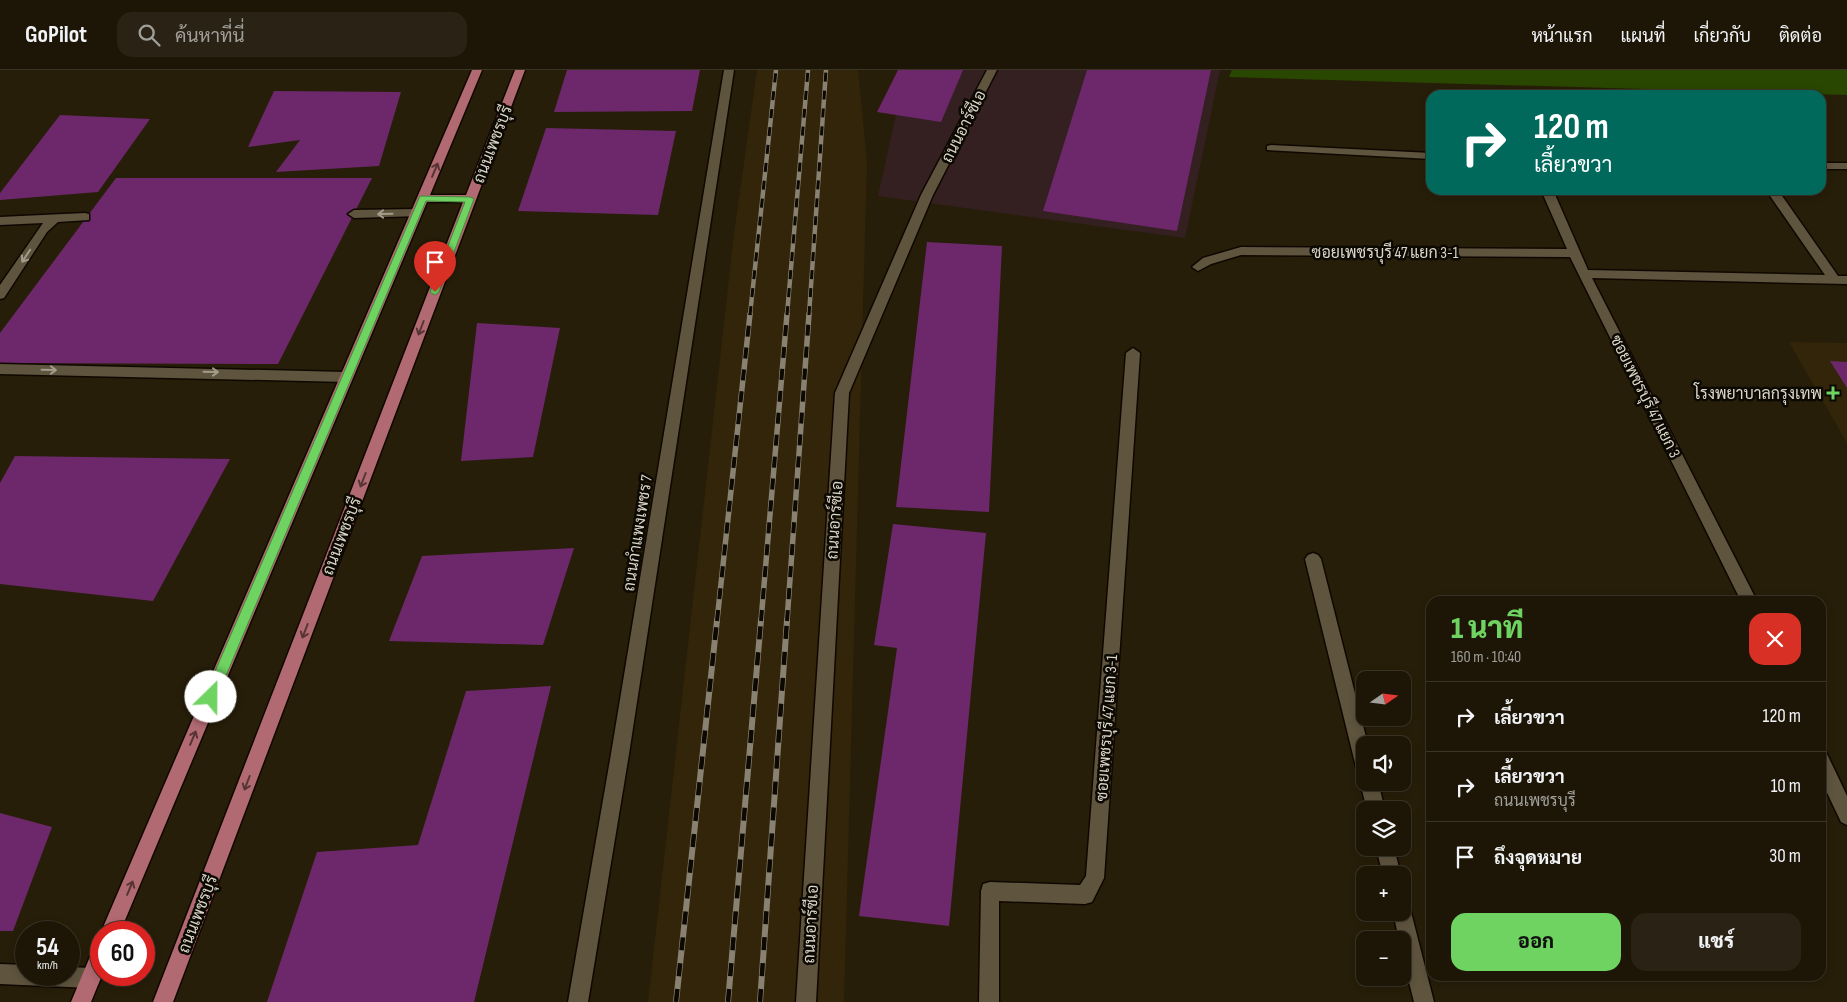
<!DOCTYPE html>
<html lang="th">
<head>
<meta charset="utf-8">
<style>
	:root { --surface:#1d1607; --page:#2a2315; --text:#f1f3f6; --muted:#a09f9b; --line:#3b3528; --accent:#6ed360 }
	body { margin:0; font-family:"Sofia Sans Condensed",Sarabun,sans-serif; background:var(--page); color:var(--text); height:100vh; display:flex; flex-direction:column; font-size:19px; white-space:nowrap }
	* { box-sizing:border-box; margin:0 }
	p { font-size:16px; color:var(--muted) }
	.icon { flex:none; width:28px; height:28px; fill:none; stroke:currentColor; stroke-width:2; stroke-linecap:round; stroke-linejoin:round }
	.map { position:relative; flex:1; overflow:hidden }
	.sheet { position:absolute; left:1426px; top:526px; width:400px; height:385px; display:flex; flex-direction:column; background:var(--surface); border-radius:15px; box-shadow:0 2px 8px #0003,0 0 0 1px var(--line) }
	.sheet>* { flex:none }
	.top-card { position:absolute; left:1426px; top:20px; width:400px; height:105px; border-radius:15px; box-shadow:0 2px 8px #0003,0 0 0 1px var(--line); background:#00695c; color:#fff; overflow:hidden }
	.needle { width:32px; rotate:76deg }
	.tools { position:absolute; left:1356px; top:601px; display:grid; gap:10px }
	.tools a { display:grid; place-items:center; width:55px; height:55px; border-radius:10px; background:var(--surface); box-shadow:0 2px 8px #0003,0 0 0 1px var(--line); font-size:25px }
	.speed { position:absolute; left:15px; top:851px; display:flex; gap:10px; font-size:25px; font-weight:700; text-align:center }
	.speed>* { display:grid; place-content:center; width:65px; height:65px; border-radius:50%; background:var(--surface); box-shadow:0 2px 8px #0003,0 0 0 1px var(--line); line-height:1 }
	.speed small { font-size:12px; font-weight:400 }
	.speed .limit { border:8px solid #d22; background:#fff; color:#111 }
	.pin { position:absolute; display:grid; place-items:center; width:42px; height:42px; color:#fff; margin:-51px -21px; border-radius:50% 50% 50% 0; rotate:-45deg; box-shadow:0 0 5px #0007 }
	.pin .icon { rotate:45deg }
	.me { position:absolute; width:55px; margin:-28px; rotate:23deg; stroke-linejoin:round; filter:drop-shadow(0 0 4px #0008) }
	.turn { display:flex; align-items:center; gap:18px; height:105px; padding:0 25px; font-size:22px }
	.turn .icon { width:65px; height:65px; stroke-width:2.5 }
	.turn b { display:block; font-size:35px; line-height:42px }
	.round { display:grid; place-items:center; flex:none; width:52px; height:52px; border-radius:15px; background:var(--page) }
	.headline { display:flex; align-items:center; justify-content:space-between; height:85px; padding:0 25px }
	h1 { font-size:30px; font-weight:800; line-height:38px; color:var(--accent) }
	.cta { display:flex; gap:10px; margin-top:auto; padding:10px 25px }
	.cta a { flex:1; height:58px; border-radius:15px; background:var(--accent); color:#111; font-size:20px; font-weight:800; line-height:58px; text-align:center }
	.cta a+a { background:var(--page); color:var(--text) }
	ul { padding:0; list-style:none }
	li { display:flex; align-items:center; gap:15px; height:70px; padding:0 25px; border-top:1px solid var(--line) }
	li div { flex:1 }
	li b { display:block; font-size:19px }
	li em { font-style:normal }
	header { display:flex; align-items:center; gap:30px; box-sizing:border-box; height:70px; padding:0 25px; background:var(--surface); border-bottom:1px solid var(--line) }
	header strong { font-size:24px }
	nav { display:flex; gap:28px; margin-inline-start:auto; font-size:18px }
	.search { width:350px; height:45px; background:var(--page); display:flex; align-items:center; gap:12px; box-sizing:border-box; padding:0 18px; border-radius:15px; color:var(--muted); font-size:19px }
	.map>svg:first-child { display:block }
</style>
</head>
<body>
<header>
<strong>GoPilot</strong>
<div class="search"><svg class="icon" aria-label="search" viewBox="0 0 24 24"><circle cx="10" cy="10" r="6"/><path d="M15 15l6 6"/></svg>ค้นหาที่นี่</div>
<nav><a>หน้าแรก</a><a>แผนที่</a><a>เกี่ยวกับ</a><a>ติดต่อ</a></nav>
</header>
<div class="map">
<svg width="1847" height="932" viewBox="0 0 1847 932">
	<rect width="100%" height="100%" fill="#271e09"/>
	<path fill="#342021" d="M 906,0 L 1220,0 L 1185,168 L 878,126 Z"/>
	<path fill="#322509" d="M 757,0 L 858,0 L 867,91 L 844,932 L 648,932 L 734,164 Z
		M 1789,272 L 1847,273 L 1847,373 Z"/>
	<path fill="#294701" d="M 1232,0 L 1847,0 L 1847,25 L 1229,7 Z"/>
	<path fill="#6c286a" d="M 567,0 L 700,0 L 692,41 L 554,42 Z
		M 898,0 L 963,0 L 941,52 L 877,42 Z
		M 1087,0 L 1211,0 L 1177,161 L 1043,141 Z
		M 274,21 L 401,22 L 379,96 L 276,102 L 300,70 L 248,77 Z
		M 60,45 L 150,49 L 98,122 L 0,130 L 0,123 Z
		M 546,58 L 676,61 L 658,145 L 518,141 Z
		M 116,108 L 372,108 L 278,294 L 0,293 L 0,263 Z
		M 927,172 L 1002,176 L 989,442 L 896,437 Z
		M 477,253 L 560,258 L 533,387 L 461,391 Z
		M 1830,291 L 1847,292 L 1847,318 Z
		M 15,386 L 230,389 L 153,531 L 0,514 L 0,413 Z
		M 893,454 L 986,463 L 949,856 L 859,846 L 897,578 L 874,575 Z
		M 574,478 L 543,575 L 389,571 L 422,486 Z
		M 551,616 L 474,932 L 267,932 L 317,782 L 418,775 L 466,621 Z
		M 0,743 L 52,757 L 13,861 L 0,861 Z"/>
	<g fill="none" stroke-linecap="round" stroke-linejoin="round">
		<g stroke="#100800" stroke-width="3">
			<path id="lane" d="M 416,139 L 420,140 L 420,146 L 354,148 L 348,144 L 354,140 Z
				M 85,143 L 89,144 L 89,150 L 58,152 L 47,162 L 4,228 L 0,229 L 0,215 L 43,153 L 0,155 L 0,147 Z
				M 0,294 L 346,302 L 353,307 L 346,312 L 0,304 Z
				M 0,894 L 26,895 L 26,905 L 69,905 L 69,897 L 91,898 L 98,901 L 101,908 L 98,915 L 91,918 L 0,914 Z"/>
		</g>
		<g stroke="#100800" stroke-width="3">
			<path id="street" d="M 987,0 L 997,0 L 933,125 L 849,323 L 816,932 L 796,932 L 835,323 L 921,125 Z
				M 1271,75 L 1431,83 L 1431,89 L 1267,80 L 1267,76 Z
				M 1821,93 L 1847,93 L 1847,99 L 1821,99 Z
				M 1541,120 L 1553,120 L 1588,200 L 1825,205 L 1766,120 L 1778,120 L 1838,206 L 1847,206 L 1847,214 L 1592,208 L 1757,531 L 1741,531 L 1570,187 L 1241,185 L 1211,194 L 1198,201 L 1192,197 L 1203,188 L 1241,177 L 1567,179 Z
				M 1133,278 L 1140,283 L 1104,808 L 1092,832 L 1085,834 L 999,831 L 999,932 L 979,932 L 981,821 L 983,814 L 990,812 L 1080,815 L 1086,806 L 1126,283 Z
				M 1313,483 L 1318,485 L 1321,489 L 1368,675 L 1365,675 L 1365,712 L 1378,712 L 1385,740 L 1367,740 L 1360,712 L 1365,705 L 1359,703 L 1356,697 L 1305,489 L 1308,485 Z
				M 1821,682 L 1827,684 L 1847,726 L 1847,755 L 1841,752 L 1821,710 Z
				M 1376,778 L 1394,778 L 1401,805 L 1383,805 Z
				M 1402,833 L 1409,835 L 1411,842 L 1434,932 L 1414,932 L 1402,884 L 1402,870 L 1399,870 L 1393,842 L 1402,842 Z"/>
		</g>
		<g stroke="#100800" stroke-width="3">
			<path id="secondary" d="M 724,0 L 734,0 L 629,684 L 588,932 L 568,932 L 611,684 Z"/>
		</g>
		<g stroke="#100800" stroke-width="3">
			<path id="primary" d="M 472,0 L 482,0 L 430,125 L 466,125 L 515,0 L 525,0 L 173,932 L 153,932 L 463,132 L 427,132 L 120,862 L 101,862 Z
				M 101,874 L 102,905 L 91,932 L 71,932 L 94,877 Z"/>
		</g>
		<use href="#lane" fill="#5f543e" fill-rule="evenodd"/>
		<use href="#street" fill="#5f543e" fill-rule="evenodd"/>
		<use href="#secondary" fill="#5f543e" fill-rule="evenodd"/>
		<use href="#primary" fill="#b26a72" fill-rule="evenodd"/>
		<g stroke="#898171" stroke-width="4.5">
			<path id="rail-far2" d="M 750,245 L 776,0
				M 787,245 L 808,0
				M 809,245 L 826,0"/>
		</g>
		<g stroke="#898171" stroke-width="5.5">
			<path id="rail-far1" d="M 717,551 L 750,244
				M 761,551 L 787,244
				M 787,551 L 809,244"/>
		</g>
		<g stroke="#898171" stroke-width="6">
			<path id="rail" d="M 676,932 L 717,550
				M 728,932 L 761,550
				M 760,932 L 787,550"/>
		</g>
		<use href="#rail-far2" stroke="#0c0903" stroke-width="3" stroke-dasharray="9" stroke-linecap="butt"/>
		<use href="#rail-far1" stroke="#0c0903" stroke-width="4" stroke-dasharray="11" stroke-linecap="butt"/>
		<use href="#rail" stroke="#0c0903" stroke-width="4.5" stroke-dasharray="13" stroke-linecap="butt"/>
	</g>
	<defs><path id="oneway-shaft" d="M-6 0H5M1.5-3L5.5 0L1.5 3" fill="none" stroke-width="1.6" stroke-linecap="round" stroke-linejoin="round" transform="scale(1.25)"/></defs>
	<g stroke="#573535">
		<use href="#oneway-shaft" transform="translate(435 100) rotate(-67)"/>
		<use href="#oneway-shaft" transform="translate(421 258) rotate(111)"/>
		<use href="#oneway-shaft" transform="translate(363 410) rotate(111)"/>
		<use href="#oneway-shaft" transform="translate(305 561) rotate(111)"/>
		<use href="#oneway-shaft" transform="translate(193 668) rotate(-67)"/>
		<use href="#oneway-shaft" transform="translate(247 713) rotate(111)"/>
		<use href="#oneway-shaft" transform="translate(130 818) rotate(-67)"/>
	</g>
	<g stroke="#a49c8b">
		<use href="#oneway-shaft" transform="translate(385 144) rotate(179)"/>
		<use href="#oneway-shaft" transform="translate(26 186) rotate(123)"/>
		<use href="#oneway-shaft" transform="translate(49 300) rotate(1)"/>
		<use href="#oneway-shaft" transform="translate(211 302) rotate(1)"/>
	</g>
	<path fill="#6ed360" stroke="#48893e" d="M 420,126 L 470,127 L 474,129 L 439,222 L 435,225 L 430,222 L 465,132 L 426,131 L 217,627 L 215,631 L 211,633 L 206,631 L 204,627 Z"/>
	<path fill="#6ed360" stroke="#0c0903" stroke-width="2" d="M1830.5 315.5h5v5h5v5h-5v5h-5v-5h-5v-5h5z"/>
	<g text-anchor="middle" stroke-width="5" stroke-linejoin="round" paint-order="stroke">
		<g font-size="16" fill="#dcd6ca" stroke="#0c0903">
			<text transform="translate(963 56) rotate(-63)" y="6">ถนนอาร์ซีเอ</text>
			<text transform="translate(492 74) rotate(-69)" y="6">ถนนเพชรบุรี</text>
			<text x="1385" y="188">ซอยเพชรบุรี 47 แยก 3-1</text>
			<text transform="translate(1646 326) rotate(63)" y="6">ซอยเพชรบุรี 47 แยก 3</text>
			<text transform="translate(834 450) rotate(-86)" y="6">ถนนอาร์ซีเอ</text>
			<text transform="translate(637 463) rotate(-81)" y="6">ถนนกำแพงเพชร 7</text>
			<text transform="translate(341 466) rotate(-69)" y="6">ถนนเพชรบุรี</text>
			<text transform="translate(1106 658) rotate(-86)" y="6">ซอยเพชรบุรี 47 แยก 3-1</text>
			<text transform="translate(197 844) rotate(-69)" y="6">ถนนเพชรบุรี</text>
			<text transform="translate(810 854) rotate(-87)" y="6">ถนนอาร์ซีเอ</text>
		</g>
		<g font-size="16" fill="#dcd6ca" stroke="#0c0903" text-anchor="end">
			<text x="1822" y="329">โรงพยาบาลกรุงเทพ</text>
		</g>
	</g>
</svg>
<div class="tools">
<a><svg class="needle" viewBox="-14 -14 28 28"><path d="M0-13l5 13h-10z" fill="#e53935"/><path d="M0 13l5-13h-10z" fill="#a09f9b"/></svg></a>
<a><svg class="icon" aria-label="sound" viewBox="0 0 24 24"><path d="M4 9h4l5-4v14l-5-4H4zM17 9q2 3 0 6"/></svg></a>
<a><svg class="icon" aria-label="layers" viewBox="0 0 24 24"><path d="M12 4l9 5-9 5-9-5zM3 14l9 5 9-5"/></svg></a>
<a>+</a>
<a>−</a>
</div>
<div class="speed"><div>54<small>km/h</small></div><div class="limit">60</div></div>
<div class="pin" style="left:435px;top:222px;background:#d93025"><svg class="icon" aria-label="arrive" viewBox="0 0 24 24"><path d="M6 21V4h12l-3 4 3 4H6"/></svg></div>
<svg class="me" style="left:211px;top:627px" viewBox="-20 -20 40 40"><circle r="19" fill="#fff"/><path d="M0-13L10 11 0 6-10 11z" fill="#6ed360"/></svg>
<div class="top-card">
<div class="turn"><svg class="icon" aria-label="right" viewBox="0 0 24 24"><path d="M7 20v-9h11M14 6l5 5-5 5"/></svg><div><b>120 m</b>เลี้ยวขวา</div></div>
</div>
<section class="sheet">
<div class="headline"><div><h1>1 นาที</h1><p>160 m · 10:40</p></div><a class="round" style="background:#d93025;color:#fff"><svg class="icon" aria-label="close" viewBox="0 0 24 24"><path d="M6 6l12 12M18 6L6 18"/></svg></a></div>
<ul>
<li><svg class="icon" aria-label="right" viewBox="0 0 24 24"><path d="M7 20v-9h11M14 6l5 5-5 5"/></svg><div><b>เลี้ยวขวา</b></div><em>120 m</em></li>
<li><svg class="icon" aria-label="right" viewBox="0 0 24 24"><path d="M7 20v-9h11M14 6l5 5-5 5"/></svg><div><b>เลี้ยวขวา</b><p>ถนนเพชรบุรี</p></div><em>10 m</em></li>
<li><svg class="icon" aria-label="arrive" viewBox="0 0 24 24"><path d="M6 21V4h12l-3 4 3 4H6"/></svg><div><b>ถึงจุดหมาย</b></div><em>30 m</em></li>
</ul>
<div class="cta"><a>ออก</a><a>แชร์</a></div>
</section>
</div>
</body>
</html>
